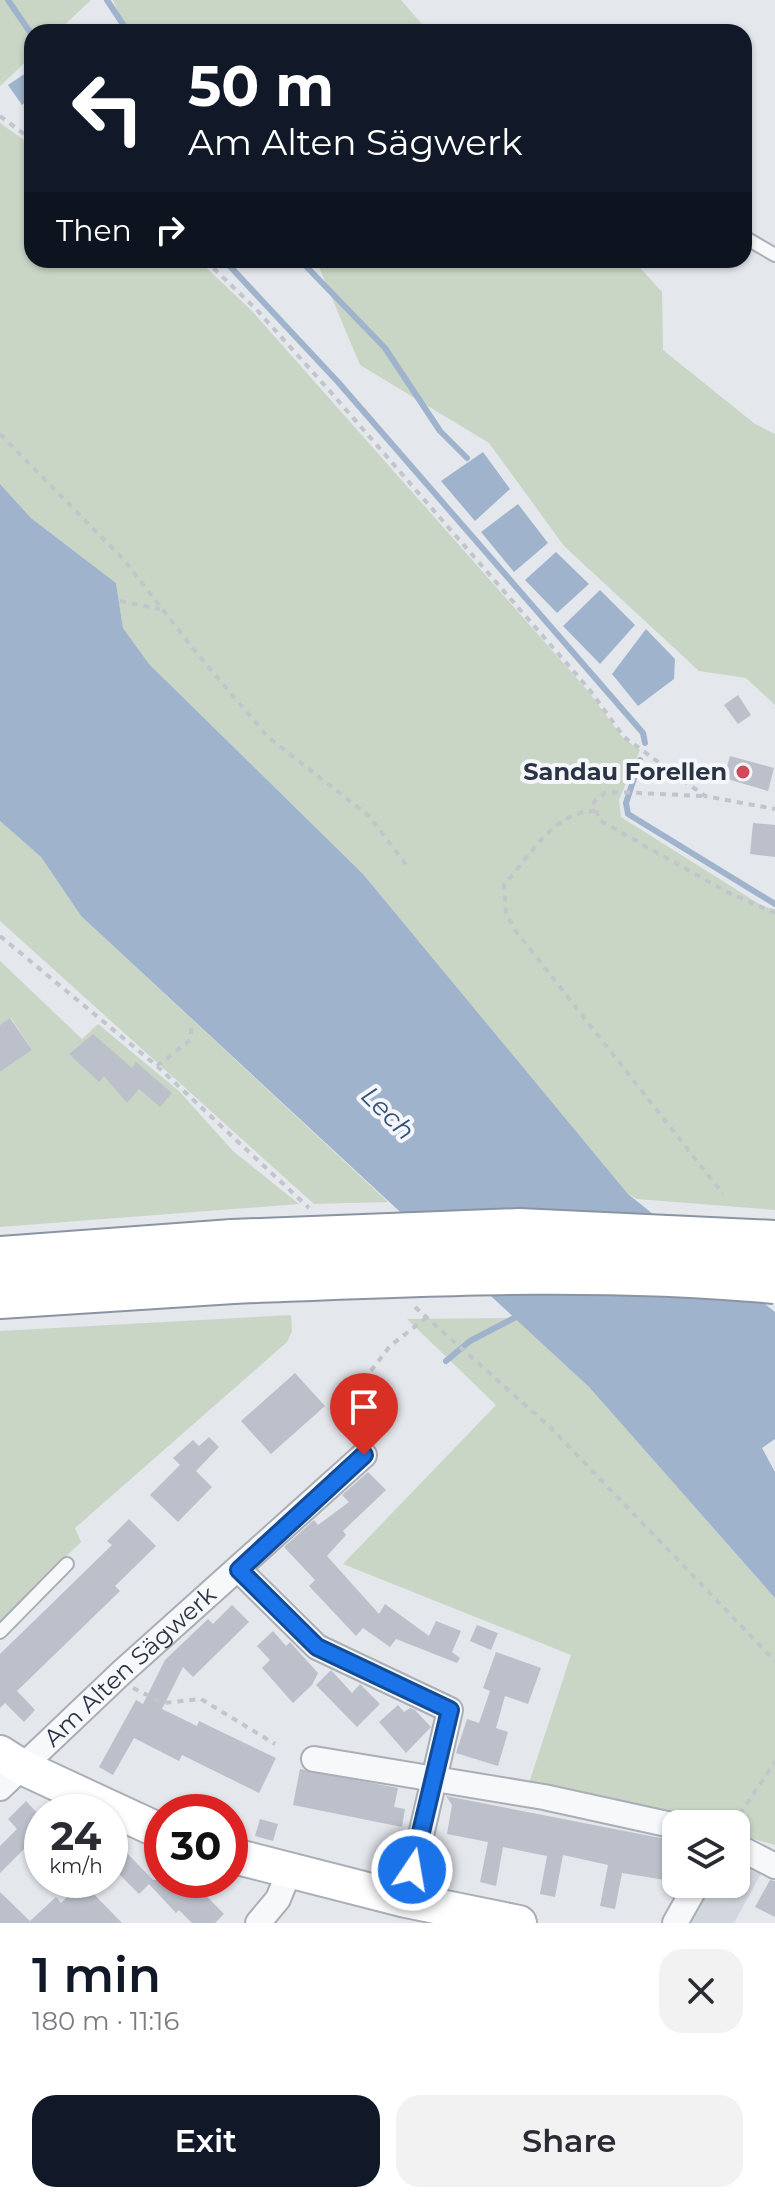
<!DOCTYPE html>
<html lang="en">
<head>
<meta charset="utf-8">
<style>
	:root { --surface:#fff; --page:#f2f2f3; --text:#2b2b33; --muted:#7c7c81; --accent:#111827 }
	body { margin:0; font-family:Montserrat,sans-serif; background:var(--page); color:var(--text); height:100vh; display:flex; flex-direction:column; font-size:30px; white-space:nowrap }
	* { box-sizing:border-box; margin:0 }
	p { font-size:26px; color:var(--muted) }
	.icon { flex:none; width:44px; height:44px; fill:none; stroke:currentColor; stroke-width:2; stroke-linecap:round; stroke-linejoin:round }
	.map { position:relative; height:1923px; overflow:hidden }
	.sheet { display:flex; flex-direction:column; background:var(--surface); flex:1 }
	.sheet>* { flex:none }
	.banner { position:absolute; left:24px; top:24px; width:728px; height:244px; border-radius:24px; box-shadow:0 2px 6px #0004; background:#111827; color:#fff; overflow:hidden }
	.controls { position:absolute; left:662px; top:1810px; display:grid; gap:16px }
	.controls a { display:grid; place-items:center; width:88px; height:88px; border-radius:16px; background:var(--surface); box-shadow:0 2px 6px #0004; font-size:40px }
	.speed { position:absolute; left:24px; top:1794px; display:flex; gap:16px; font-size:40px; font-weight:700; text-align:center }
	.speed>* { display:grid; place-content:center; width:104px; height:104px; border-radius:50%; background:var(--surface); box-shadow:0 2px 6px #0004; line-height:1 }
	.speed small { font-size:20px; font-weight:400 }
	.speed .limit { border:12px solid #d22; background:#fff; color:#111 }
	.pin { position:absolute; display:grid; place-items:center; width:68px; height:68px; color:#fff; margin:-82px -34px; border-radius:50% 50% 50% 0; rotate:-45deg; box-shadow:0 0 8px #0007 }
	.pin .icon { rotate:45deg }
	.me { position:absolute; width:88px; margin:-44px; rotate:12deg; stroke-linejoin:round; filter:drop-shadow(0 0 6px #0008) }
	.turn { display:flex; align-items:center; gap:28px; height:168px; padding:0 32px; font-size:36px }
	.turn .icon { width:104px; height:104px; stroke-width:2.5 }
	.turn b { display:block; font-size:56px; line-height:68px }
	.then { display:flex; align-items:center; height:76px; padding:0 32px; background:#0003; gap:16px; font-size:30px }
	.round { display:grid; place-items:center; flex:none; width:84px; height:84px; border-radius:24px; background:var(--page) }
	.head { display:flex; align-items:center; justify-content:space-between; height:136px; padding:0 32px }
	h1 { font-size:48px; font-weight:600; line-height:60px; color:var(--accent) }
	.primary-button { display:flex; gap:16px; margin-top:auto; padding:16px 32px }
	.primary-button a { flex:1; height:92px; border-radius:24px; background:var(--accent); color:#fff; font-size:32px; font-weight:600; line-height:92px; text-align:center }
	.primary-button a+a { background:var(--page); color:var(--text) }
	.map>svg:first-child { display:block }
</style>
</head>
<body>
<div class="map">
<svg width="775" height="1923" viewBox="0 0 775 1923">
	<rect width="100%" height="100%" fill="#e4e7ec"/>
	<path fill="#d2d6de" d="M 736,1853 L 764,1868 L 734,1923 L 679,1923 L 701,1884 L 736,1884 Z"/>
	<path fill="#c9d6c5" d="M 0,0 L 91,0 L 57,32 L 32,32 L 32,56 L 0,86 Z
		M 113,0 L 401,0 L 429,32 L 127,32 Z
		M 0,123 L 32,146 L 32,260 L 198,260 L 252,311 L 588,691 L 623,738 L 640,750 L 619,800 L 621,817 L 764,907 L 775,909 L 775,1210 L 637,1199 L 628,1194 L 363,874 L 149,664 L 123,628 L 116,583 L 31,518 L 0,484 Z
		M 316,260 L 633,260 L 662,292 L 663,350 L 755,424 L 775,434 L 775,705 L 746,678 L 699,671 L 564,546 L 489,443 L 360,365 Z
		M 0,821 L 41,857 L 81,916 L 388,1202 L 314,1204 L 0,921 Z
		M 0,961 L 82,1039 L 98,1024 L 179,1091 L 233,1151 L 299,1204 L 0,1227 L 0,1072 L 32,1050 L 11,1018 L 0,1025 Z
		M 291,1315 L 292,1331 L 287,1342 L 75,1528 L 81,1542 L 0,1621 L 0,1331 Z
		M 516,1318 L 589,1387 L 775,1598 L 775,1845 L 736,1834 L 736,1824 L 701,1824 L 644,1807 L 529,1783 L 571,1655 L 343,1564 L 496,1405 L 407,1319 Z"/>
	<path fill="#9fb4cc" d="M 32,69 L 32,98 L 22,105 L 8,85 Z
		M 483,452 L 510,489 L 475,521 L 441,481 Z
		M 0,484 L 31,518 L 116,583 L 123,628 L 149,664 L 363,874 L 628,1194 L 775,1312 L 775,1439 L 762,1448 L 775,1472 L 775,1598 L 589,1387 L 81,916 L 41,857 L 0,821 Z
		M 518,504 L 548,543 L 514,572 L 481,532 Z
		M 556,552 L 589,584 L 557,613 L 525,580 Z
		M 600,590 L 635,625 L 600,664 L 563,626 Z
		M 646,629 L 675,659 L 674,679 L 638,706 L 612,674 Z"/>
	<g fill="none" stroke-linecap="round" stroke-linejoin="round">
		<path stroke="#9fb4cc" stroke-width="6" d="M 8,0 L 32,35
			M 107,0 L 128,32
			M 224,260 L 338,382 L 643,733 L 645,743
			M 300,260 L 385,348 L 440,431 L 467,458
			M 640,760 L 626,803 L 628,814 L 775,904
			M 446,1361 L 470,1341 L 520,1315"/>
	</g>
	<path fill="#bbc0ca" d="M 738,695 L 751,715 L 738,724 L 724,705 Z
		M 730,756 L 774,768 L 768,791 L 724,778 Z
		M 753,823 L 775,825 L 775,857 L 750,854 Z
		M 10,1018 L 32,1050 L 0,1072 L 0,1025 Z
		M 93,1034 L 132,1068 L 136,1062 L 172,1093 L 160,1107 L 139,1089 L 127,1103 L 104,1076 L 99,1082 L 69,1054 Z
		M 295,1373 L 325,1406 L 271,1454 L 241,1421 Z
		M 209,1437 L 219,1447 L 196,1471 L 212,1487 L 178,1522 L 150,1495 L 180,1465 L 173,1458 L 193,1440 L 199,1446 Z
		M 368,1472 L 386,1490 L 343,1531 L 346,1535 L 327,1556 L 379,1614 L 385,1604 L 429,1636 L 436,1621 L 461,1631 L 452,1652 L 460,1658 L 457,1663 L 396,1639 L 390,1647 L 363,1628 L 356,1636 L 309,1586 L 315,1580 L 284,1547 L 314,1520 L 318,1525 L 349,1502 L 342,1495 Z
		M 129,1519 L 156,1546 L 115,1586 L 120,1591 L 17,1691 L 35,1710 L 24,1722 L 5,1703 L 0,1708 L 0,1654 L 112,1545 L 107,1541 Z
		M 232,1605 L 249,1622 L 193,1677 L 183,1667 L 162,1709 L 197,1726 L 199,1721 L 276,1758 L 259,1793 L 182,1755 L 179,1761 L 134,1738 L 113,1775 L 99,1767 L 136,1700 L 143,1704 L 165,1660 L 208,1619 L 213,1624 Z
		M 477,1625 L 498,1633 L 491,1650 L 470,1641 Z
		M 273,1631 L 286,1646 L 290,1642 L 318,1673 L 312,1685 L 293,1703 L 262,1668 L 270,1660 L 257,1646 Z
		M 496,1652 L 541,1668 L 528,1704 L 505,1696 L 496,1728 L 508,1732 L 498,1766 L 456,1753 L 467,1719 L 479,1723 L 490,1691 L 483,1688 Z
		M 331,1670 L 352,1693 L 360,1684 L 380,1704 L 357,1727 L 316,1685 Z
		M 398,1705 L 404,1712 L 410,1708 L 415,1710 L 431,1727 L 406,1753 L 379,1722 Z
		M 300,1769 L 398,1788 L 394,1807 L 405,1809 L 402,1827 L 293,1805 Z
		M 446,1796 L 676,1841 L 676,1869 L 667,1865 L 665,1880 L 622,1873 L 615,1909 L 600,1906 L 608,1865 L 563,1855 L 555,1897 L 540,1894 L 547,1856 L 527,1852 L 503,1847 L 496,1886 L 480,1882 L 488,1842 L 447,1834 L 452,1805 Z
		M 26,1801 L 42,1818 L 42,1859 L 28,1845 L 0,1873 L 0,1846 L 17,1829 L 8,1819 Z
		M 260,1819 L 278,1824 L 273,1841 L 255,1836 Z
		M 122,1848 L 153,1880 L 191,1880 L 224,1914 L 215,1923 L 192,1923 L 179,1910 L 176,1913 L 149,1884 L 139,1894 L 110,1865 Z
		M 770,1880 L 775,1881 L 775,1917 L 755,1907 Z
		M 82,1882 L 122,1923 L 0,1923 L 0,1892 L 30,1921 L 56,1897 L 61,1903 Z"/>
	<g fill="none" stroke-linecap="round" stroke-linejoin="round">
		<g stroke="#a9aeb7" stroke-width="16">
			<path id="lane" d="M 744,237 L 775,255
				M 0,1632 L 67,1564"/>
		</g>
		<g stroke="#a9aeb7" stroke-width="28">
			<g id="street">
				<path d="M 239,1570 L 317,1647 L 450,1710 L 406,1900"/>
				<path d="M 314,1759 L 544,1797 L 676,1826"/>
				<path id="s1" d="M 0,1788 L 121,1673 L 364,1455"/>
				<path d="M 736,1846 L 775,1866"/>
				<path d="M 258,1923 L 278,1899 L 289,1872"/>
				<path d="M 675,1923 L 697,1884"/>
			</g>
		</g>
		<g stroke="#a9aeb7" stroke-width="38">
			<path id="secondary" d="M 0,1753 L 22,1767 L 162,1832
				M 230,1855 L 406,1900 L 519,1923"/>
		</g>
		<g stroke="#8b94a3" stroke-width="48">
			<path id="highway" d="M 0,1259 L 232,1242
				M 0,1296 L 233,1281"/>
		</g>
		<path stroke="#c2c5cb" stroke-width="4" stroke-dasharray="6 6" stroke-linecap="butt" d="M 0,116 L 32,140
			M 205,260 L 256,309 L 328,389 L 589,689 L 624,737 L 705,796 L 775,809
			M 0,434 L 124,560 L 195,651 L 268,737 L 369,816 L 408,867
			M 120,601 L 160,609
			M 702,796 L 618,792 L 605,793 L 594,802 L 599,820 L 727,892 L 775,913
			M 595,811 C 556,811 533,851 510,878 L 504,885 L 506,913 L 515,930 L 723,1194
			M 0,936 L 157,1066 L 309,1208
			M 157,1066 L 190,1040 L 192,1023
			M 415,1307 L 550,1427 L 775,1661
			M 357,1435 L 350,1398 L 390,1346 L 426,1318
			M 133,1688 L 163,1703 L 201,1699 L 275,1744
			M 733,1824 L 775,1762"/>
		<use href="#lane" stroke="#f7f8fa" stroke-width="12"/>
		<use href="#street" stroke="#f7f8fa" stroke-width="24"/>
		<use href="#secondary" stroke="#fff" stroke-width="34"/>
		<use href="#highway" stroke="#fff" stroke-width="44"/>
		<g stroke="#8b94a3" stroke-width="48" stroke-linecap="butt">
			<path id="highway-bridge" d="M 232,1242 L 519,1231 L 775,1243
				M 233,1281 C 414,1274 594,1264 775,1281"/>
		</g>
		<use href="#highway-bridge" stroke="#fff" stroke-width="44"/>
	</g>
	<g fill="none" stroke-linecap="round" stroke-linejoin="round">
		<g stroke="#114b97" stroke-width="20">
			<path id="route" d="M 364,1455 L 239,1570 L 317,1647 L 450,1710 L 412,1870"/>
		</g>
		<use href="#route" stroke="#1a73e8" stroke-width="14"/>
	</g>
	<circle fill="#d1495b" stroke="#f4f6f9" stroke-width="3" cx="743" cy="772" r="8"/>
	<g text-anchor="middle" stroke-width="8" stroke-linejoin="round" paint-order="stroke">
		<g font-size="24" font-weight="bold" fill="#2b3445" stroke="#f4f6f9" text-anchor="end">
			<text x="727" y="780">Sandau Forellen</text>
		</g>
		<g font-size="24" fill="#2b3445" stroke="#f4f6f9">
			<text dy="8" stroke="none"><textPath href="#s1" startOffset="178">Am Alten Sägwerk</textPath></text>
		</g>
		<g font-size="26" font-style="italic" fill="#34527a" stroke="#f4f6f9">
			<text transform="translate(388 1113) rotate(45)" y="9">Lech</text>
		</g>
	</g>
</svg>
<div class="controls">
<a><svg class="icon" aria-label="layers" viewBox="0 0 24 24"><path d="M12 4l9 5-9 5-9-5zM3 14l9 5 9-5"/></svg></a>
</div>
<div class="speed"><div>24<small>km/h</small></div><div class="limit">30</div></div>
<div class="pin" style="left:364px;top:1455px;background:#d93025"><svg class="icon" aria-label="arrive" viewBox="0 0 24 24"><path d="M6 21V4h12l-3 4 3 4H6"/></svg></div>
<svg class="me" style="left:412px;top:1870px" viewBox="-20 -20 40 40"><circle r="17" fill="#1a73e8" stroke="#fff" stroke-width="3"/><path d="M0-11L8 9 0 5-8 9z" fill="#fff"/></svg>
<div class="banner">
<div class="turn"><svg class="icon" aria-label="left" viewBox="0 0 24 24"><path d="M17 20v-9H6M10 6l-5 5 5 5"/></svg><div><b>50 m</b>Am Alten Sägwerk</div></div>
<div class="then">Then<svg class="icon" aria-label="right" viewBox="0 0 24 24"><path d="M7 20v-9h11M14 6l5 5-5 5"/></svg></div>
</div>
</div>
<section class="sheet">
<div class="head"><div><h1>1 min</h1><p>180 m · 11:16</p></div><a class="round"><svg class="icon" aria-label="close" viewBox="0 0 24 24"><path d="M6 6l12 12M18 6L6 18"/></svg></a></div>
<div class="primary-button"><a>Exit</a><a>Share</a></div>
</section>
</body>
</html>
